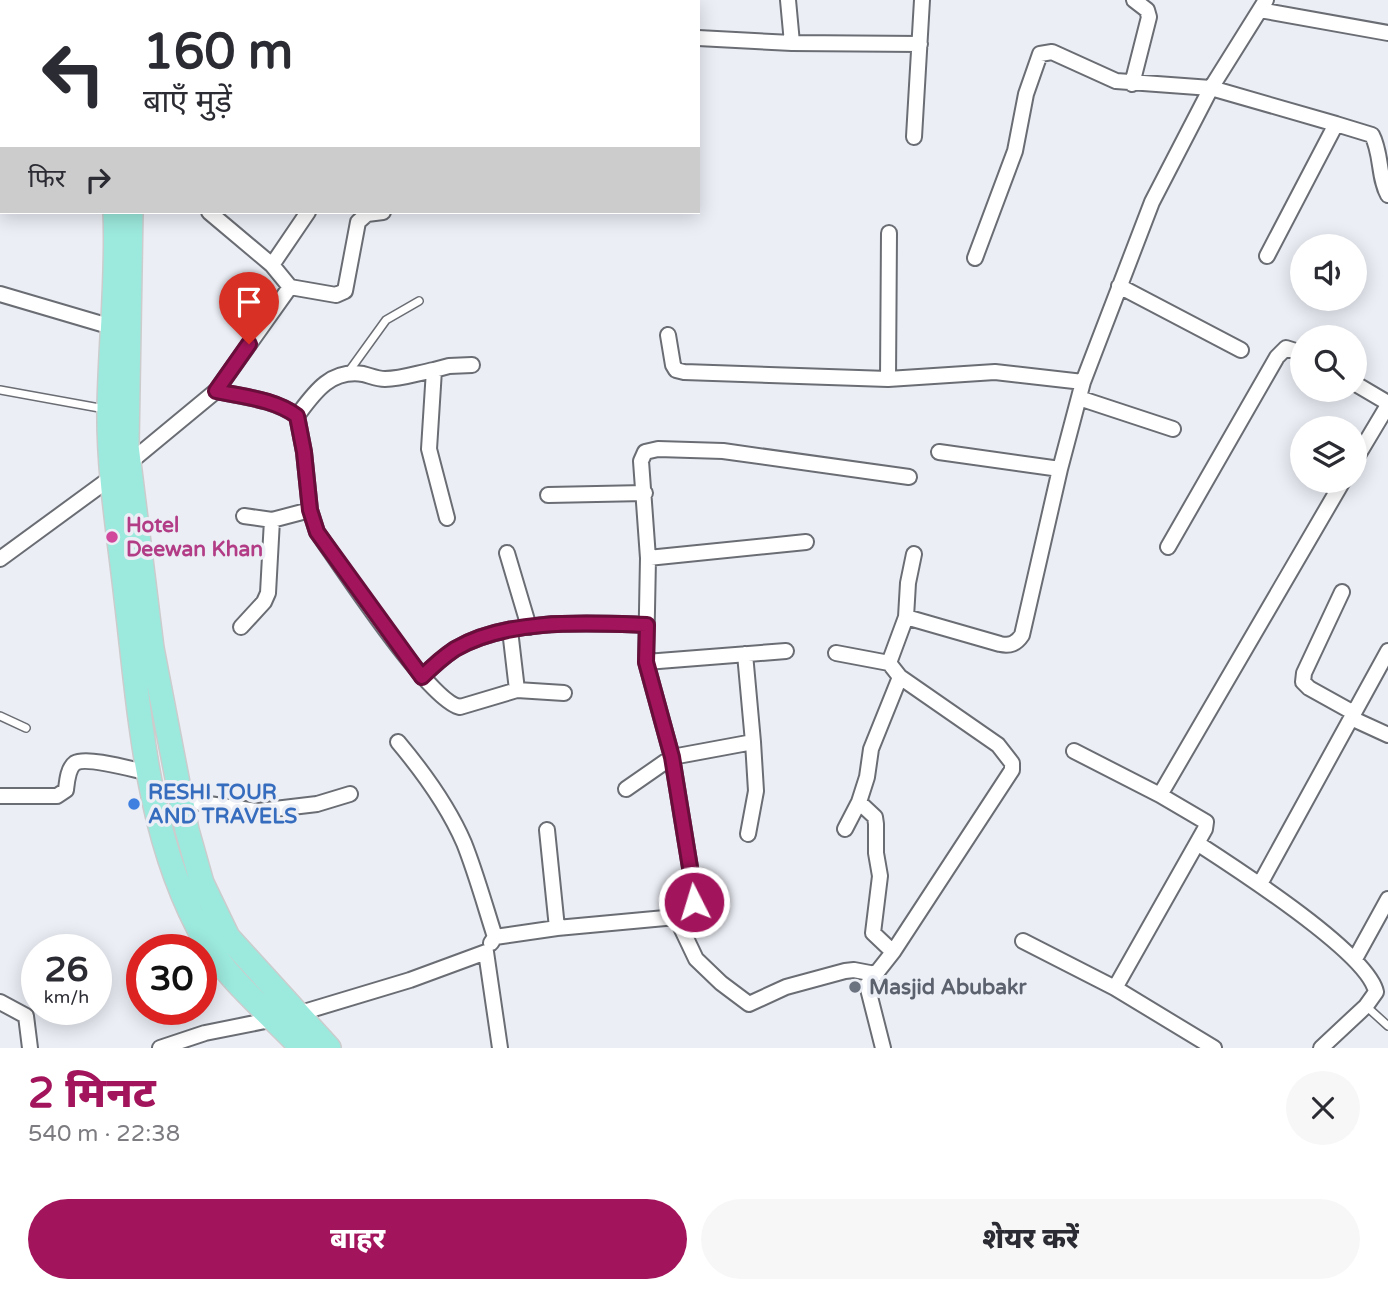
<!DOCTYPE html>
<html lang="hi">
<head>
<meta charset="utf-8">
<style>
	:root { --surface:#fff; --page:#f7f7f7; --text:#2b2b33; --muted:#7c7c81; --accent:#a2145b }
	body { margin:0; font-family:"Varela Round","Noto Sans Devanagari",sans-serif; background:var(--page); color:var(--text); height:100vh; display:flex; flex-direction:column; font-size:26px; white-space:nowrap }
	* { box-sizing:border-box; margin:0 }
	p { font-size:23px; color:var(--muted) }
	.icon { flex:none; width:38px; height:38px; fill:none; stroke:currentColor; stroke-width:2; stroke-linecap:round; stroke-linejoin:round }
	.map { position:relative; height:1048px; overflow:hidden }
	.sheet { display:flex; flex-direction:column; background:var(--surface); flex:1 }
	.sheet>* { flex:none }
	.guide { position:absolute; left:0px; top:0px; width:700px; height:214px; box-shadow:0 4px 18px #0003; background:#fff; color:var(--text); overflow:hidden }
	.buttons { position:absolute; left:1290px; top:234px; display:grid; gap:14px }
	.buttons a { display:grid; place-items:center; width:77px; height:77px; border-radius:50%; background:var(--surface); box-shadow:0 4px 18px #0003; font-size:35px }
	.speed { position:absolute; left:21px; top:934px; display:flex; gap:14px; font-size:35px; font-weight:700; text-align:center }
	.speed>* { display:grid; place-content:center; width:91px; height:91px; border-radius:50%; background:var(--surface); box-shadow:0 4px 18px #0003; line-height:1 }
	.speed small { font-size:18px; font-weight:400 }
	.speed .limit { border:10px solid #d22; background:#fff; color:#111 }
	.pin { position:absolute; display:grid; place-items:center; width:60px; height:60px; color:#fff; margin:-72px -30px; border-radius:50% 50% 50% 0; rotate:-45deg; box-shadow:0 0 7px #0007 }
	.pin .icon { rotate:45deg }
	.me { position:absolute; width:77px; margin:-38px; rotate:355deg; stroke-linejoin:round; filter:drop-shadow(0 0 5px #0008) }
	.turn { display:flex; align-items:center; gap:24px; height:147px; padding:0 28px; font-size:32px }
	.turn .icon { width:91px; height:91px; stroke-width:2.5 }
	.turn b { display:block; font-size:49px; line-height:60px }
	.then { display:flex; align-items:center; height:66px; padding:0 28px; background:#0003; gap:14px; font-size:26px }
	.round { display:grid; place-items:center; flex:none; width:74px; height:74px; border-radius:37px; background:var(--page) }
	.summary { display:flex; align-items:center; justify-content:space-between; height:119px; padding:0 28px }
	h1 { font-size:42px; font-weight:800; line-height:52px; color:var(--accent) }
	.action { display:flex; gap:14px; margin-top:auto; padding:14px 28px }
	.action a { flex:1; height:80px; border-radius:42px; background:var(--accent); color:#fff; font-size:28px; font-weight:800; line-height:80px; text-align:center }
	.action a+a { background:var(--page); color:var(--text) }
	.map>svg:first-child { display:block }
</style>
</head>
<body>
<div class="map">
<svg width="1388" height="1048" viewBox="0 0 1388 1048">
	<rect width="100%" height="100%" fill="#ebeef5"/>
	<g fill="none" stroke-linecap="round" stroke-linejoin="round">
		<g stroke="#6a6d73" stroke-width="10">
			<path id="lane" d="M 0,105 L 2,105
				M 347,374 L 386,320 L 419,301
				M 0,390 L 105,409
				M 0,716 L 26,728
				M 1366,1006 L 1388,1026"/>
		</g>
		<g stroke="#6a6d73" stroke-width="18">
			<path id="street" d="M 603,0 L 603,2
				M 788,0 L 792,43
				M 250,2 L 250,0
				M 415,2 L 415,0
				M 1260,10 L 1388,33
				M 698,38 L 792,43 L 920,44
				M 0,60 L 2,59
				M 1132,84 L 1149,17 L 1147,10 L 1134,0
				M 1336,124 L 1372,135 C 1382,154 1378,177 1388,195
				M 914,137 L 922,0
				M 975,258 L 1015,151 L 1026,94 L 1040,54 L 1052,52 L 1116,81 L 1211,88 L 1336,124 L 1267,256
				M 272,265 L 308,212
				M 1119,286 L 1241,350
				M 290,287 L 336,295 L 345,291 L 358,222 L 367,214 L 383,212
				M 0,294 L 112,327
				M 668,335 L 673,365 L 676,370 L 684,372 L 888,379 L 995,372 L 1083,382
				M 434,370 L 449,366 L 472,365
				M 888,379 L 889,233
				M 1354,383 L 1388,403
				M 216,391 C 243,397 274,399 297,416 L 304,452 L 310,510 L 317,532 C 339,563 429,702 460,707 L 517,690 L 564,693
				M 1079,398 L 1173,429
				M 297,416 C 314,393 330,369 363,374 C 371,376 377,379 385,379 C 401,379 418,373 434,370 L 429,449 L 447,518
				M 939,452 L 1060,469
				M 1354,462 L 1388,405
				M 548,495 L 645,493
				M 244,516 L 272,520 L 310,510
				M 1168,547 L 1277,357 L 1286,348 L 1302,353
				M 507,553 L 529,627
				M 648,558 L 806,542
				M 0,559 L 112,477 L 216,391 L 290,287 L 272,265 L 209,212
				M 1342,592 L 1304,673 L 1303,682 L 1309,688 L 1354,713
				M 906,617 L 1000,644 C 1010,646 1016,644 1022,635 L 1060,469 L 1083,382 L 1152,202 L 1211,88 L 1266,0
				M 241,627 L 264,602 L 268,593 L 272,520
				M 510,630 L 517,690
				M 836,653 L 889,663
				M 646,662 L 786,651
				M 422,677 C 432,667 443,657 455,649 C 508,618 587,623 647,625
				M 1351,718 L 1388,735
				M 398,742 C 424,773 448,806 464,843 C 476,873 485,906 495,937 L 491,943
				M 1074,751 L 1160,795 L 1206,822 L 1205,829 L 1115,988 L 1214,1048
				M 626,789 L 672,757 L 753,742 L 745,654
				M 1160,795 L 1343,481
				M 0,796 L 57,796 L 66,790 C 67,781 68,768 75,763 C 87,756 134,770 149,773
				M 181,800 L 258,811 L 317,804 L 350,794
				M 859,802 L 875,817 L 876,824 L 876,853 L 880,876 L 873,933 L 893,952
				M 845,829 L 859,802 L 867,777 L 871,749 L 900,677
				M 547,830 L 557,928
				M 748,834 L 756,791 L 753,742
				M 1197,843 C 1234,867 1368,953 1376,992 L 1366,1006 L 1321,1048
				M 1260,884 L 1388,651
				M 676,917 L 696,959 L 721,983 L 749,1004 L 786,987 L 845,971 L 854,970 L 875,974
				M 495,937 L 557,928 L 676,917 L 692,908 L 694,892 L 672,757 L 646,662 L 648,558 L 641,461 L 645,452 L 658,449 L 723,451 L 909,477
				M 1023,941 L 1115,988
				M 1355,959 L 1388,899
				M 0,1002 L 26,1016 L 30,1048
				M 297,1014 L 410,980 L 486,952 L 500,1048
				M 160,1048 L 205,1033 L 275,1019
				M 883,1048 L 867,985 L 893,952 L 1012,770 L 1012,763 L 998,745 L 900,677 L 889,663 L 906,617 L 908,583 L 914,554"/>
		</g>
		<g stroke="#cccccd" stroke-width="26">
			<path id="primary" d="M 61,0 L 61,2
				M 79,0 L 79,2
				M 115,212 C 118,277 110,343 109,408 C 108,472 119,535 126,598 C 140,714 146,839 206,942 C 227,979 272,1016 302,1048
				M 131,212 L 127,446 L 152,648 L 187,830 L 202,883 L 228,937 L 329,1048"/>
		</g>
		<use href="#lane" stroke="#fff" stroke-width="7"/>
		<use href="#street" stroke="#fff" stroke-width="14"/>
		<use href="#primary" stroke="#9ce9dd" stroke-width="23"/>
	</g>
	<g fill="none" stroke-linecap="round" stroke-linejoin="round">
		<g stroke="#690d3b" stroke-width="18">
			<path id="route" d="M 249,344 L 216,391 C 244,397 274,399 297,416 L 304,452 L 310,510 L 317,532 L 422,677 C 432,667 443,657 455,649 C 508,618 587,623 647,625 L 646,662 L 672,757 L 694,892 L 694,902"/>
		</g>
		<use href="#route" stroke="#a2145b" stroke-width="12"/>
	</g>
	<circle fill="#d1479c" stroke="#ebeef5" stroke-width="2.5" cx="112" cy="537" r="7"/>
	<circle fill="#3f7fe0" stroke="#ebeef5" stroke-width="2.5" cx="134" cy="804" r="7"/>
	<circle fill="#6b7280" stroke="#ebeef5" stroke-width="2.5" cx="855" cy="987" r="7"/>
	<g text-anchor="middle" stroke-width="7" stroke-linejoin="round" paint-order="stroke">
		<g font-size="21" font-weight="bold" fill="#b23c85" stroke="#ebeef5" text-anchor="start">
			<text x="126" y="532">Hotel<tspan x="126" dy="24">Deewan Khan</tspan></text>
		</g>
		<g font-size="21" font-weight="bold" fill="#366cbe" stroke="#ebeef5" text-anchor="start">
			<text x="148" y="799">RESHI TOUR<tspan x="148" dy="24">AND TRAVELS</tspan></text>
		</g>
		<g font-size="21" font-weight="bold" fill="#5b616d" stroke="#ebeef5" text-anchor="start">
			<text x="869" y="994">Masjid Abubakr</text>
		</g>
	</g>
</svg>
<div class="buttons">
<a><svg class="icon" aria-label="sound" viewBox="0 0 24 24"><path d="M4 9h4l5-4v14l-5-4H4zM17 9q2 3 0 6"/></svg></a>
<a><svg class="icon" aria-label="search" viewBox="0 0 24 24"><circle cx="10" cy="10" r="6"/><path d="M15 15l6 6"/></svg></a>
<a><svg class="icon" aria-label="layers" viewBox="0 0 24 24"><path d="M12 4l9 5-9 5-9-5zM3 14l9 5 9-5"/></svg></a>
</div>
<div class="speed"><div>26<small>km/h</small></div><div class="limit">30</div></div>
<div class="pin" style="left:249px;top:344px;background:#d93025"><svg class="icon" aria-label="arrive" viewBox="0 0 24 24"><path d="M6 21V4h12l-3 4 3 4H6"/></svg></div>
<svg class="me" style="left:694px;top:902px" viewBox="-20 -20 40 40"><circle r="17" fill="#a2145b" stroke="#fff" stroke-width="3"/><path d="M0-11L8 9 0 5-8 9z" fill="#fff"/></svg>
<div class="guide">
<div class="turn"><svg class="icon" aria-label="left" viewBox="0 0 24 24"><path d="M17 20v-9H6M10 6l-5 5 5 5"/></svg><div><b>160 m</b>बाएँ मुड़ें</div></div>
<div class="then">फिर<svg class="icon" aria-label="right" viewBox="0 0 24 24"><path d="M7 20v-9h11M14 6l5 5-5 5"/></svg></div>
</div>
</div>
<section class="sheet">
<div class="summary"><div><h1>2 मिनट</h1><p>540 m · 22:38</p></div><a class="round"><svg class="icon" aria-label="close" viewBox="0 0 24 24"><path d="M6 6l12 12M18 6L6 18"/></svg></a></div>
<div class="action"><a>बाहर</a><a>शेयर करें</a></div>
</section>
</body>
</html>
